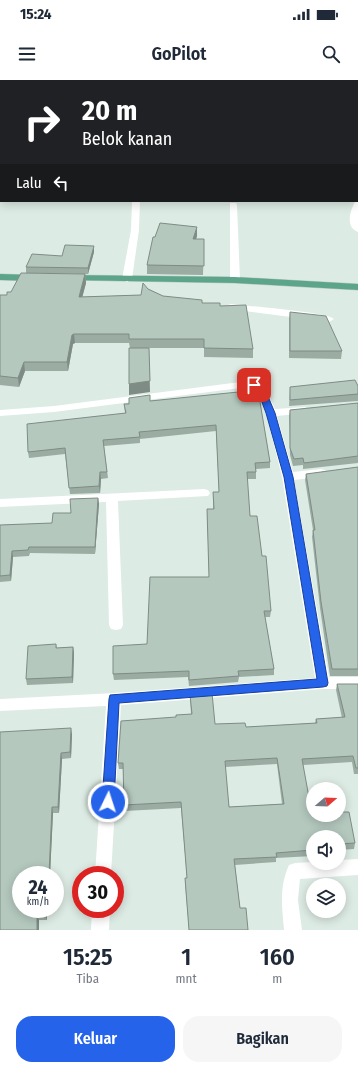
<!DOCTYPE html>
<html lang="id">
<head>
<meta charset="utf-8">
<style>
	:root { --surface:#fff; --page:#f6f6f7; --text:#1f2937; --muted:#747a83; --accent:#2563eb }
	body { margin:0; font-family:"Fira Sans Condensed",sans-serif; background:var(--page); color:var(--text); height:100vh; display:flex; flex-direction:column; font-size:15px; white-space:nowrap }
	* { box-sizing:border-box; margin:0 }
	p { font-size:13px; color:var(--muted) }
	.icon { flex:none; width:22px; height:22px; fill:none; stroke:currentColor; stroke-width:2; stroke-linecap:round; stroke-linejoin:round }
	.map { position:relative; height:850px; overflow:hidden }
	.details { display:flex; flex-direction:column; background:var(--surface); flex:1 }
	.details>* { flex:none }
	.banner { position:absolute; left:0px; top:0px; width:358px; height:122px; box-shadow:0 2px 10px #0003; background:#202124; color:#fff; overflow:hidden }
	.needle { width:26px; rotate:71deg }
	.tools { position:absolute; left:306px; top:702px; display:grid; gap:8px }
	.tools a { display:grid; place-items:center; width:40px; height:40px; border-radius:50%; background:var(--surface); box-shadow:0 2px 10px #0003; font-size:20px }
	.speed { position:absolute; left:12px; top:786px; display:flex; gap:8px; font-size:20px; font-weight:700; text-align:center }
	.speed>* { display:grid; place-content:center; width:52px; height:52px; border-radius:50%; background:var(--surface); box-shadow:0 2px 10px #0003; line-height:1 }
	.speed small { font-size:10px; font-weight:400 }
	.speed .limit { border:6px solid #d22; background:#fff; color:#111 }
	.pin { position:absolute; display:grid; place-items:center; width:34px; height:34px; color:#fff; margin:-17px; border-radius:8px; box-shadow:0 2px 6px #0006 }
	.me { position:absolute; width:44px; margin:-22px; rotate:4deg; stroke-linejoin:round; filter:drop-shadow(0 0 3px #0008) }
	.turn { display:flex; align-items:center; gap:14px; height:84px; padding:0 16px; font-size:18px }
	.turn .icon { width:52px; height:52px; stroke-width:2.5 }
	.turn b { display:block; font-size:28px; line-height:34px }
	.then { display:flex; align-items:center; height:38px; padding:0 16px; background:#0003; gap:8px; font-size:15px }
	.eta { display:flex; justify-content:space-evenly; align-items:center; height:68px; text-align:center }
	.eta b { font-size:24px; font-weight:600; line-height:28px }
	.action { display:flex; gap:8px; margin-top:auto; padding:8px 16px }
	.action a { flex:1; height:46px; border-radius:16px; background:var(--accent); color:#fff; font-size:16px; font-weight:600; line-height:46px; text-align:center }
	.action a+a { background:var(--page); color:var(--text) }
	.status { display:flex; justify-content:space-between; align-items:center; height:28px; padding:0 20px; background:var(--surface); direction:ltr }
	.status svg { height:11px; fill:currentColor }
	header { display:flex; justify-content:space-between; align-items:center; height:52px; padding:0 16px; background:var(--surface); font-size:18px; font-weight:600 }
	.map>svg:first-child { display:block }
</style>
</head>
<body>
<div class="status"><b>15:24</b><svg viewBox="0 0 49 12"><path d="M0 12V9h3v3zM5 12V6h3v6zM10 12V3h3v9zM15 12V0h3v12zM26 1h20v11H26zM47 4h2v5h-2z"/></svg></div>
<header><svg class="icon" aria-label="menu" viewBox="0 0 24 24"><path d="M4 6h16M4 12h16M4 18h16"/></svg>GoPilot<svg class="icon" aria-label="search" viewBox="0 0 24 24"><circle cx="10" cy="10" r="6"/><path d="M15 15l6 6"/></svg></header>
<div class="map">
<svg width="358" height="850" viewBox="0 0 358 850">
	<rect width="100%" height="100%" fill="#dcebe3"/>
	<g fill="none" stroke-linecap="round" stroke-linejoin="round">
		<g stroke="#c0c8c5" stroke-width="1">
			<path id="major" d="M 0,194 L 35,195 L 40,198 L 35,201 L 0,200 Z
				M 69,195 L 235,197 L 358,204 L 358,210 L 235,203 L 66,200 L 64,198 Z"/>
		</g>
		<path fill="#fff" fill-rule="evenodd" d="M 25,0 L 38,0 L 25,1 Z
			M 349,0 L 356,0 L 356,1 L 349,1 Z
			M 0,3 L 1,3 L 1,7 L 0,7 Z
			M 357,7 L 358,7 L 358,13 L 357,13 Z
			M 0,28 L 1,28 L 1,32 L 0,32 Z
			M 132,121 L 140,121 L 139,150 L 132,199 L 127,202 L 122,199 L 131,150 Z
			M 355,122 L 358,122 L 358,152 C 345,147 350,131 355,122 Z
			M 230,123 L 236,123 L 237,125 L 240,200 L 235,203 L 230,200 Z
			M 231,224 C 246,226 327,232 334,239 L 329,242 L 228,229 L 226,227 L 228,225 Z
			M 248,301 L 264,305 L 275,329 L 305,327 L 310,330 L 305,333 L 277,336 L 293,392 L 321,389 L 325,390 L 327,393 L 325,396 L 321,397 L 294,400 L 329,597 L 358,597 L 358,609 L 323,609 L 121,625 L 111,795 L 95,795 L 106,626 L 0,631 L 0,619 L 114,613 L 315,598 L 282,397 L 266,333 L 256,309 L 248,307 L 54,332 L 0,336 L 0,330 L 54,326 Z
			M 204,409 L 208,410 L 210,413 L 208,416 L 118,421 L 123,545 L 121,549 L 116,550 L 111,549 L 109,545 L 106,422 L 0,427 L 0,419 Z
			M 358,779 L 358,795 L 300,799 L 298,820 L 302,850 L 284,850 C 282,827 279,807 289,785 L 295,783 L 313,782 L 313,783 L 339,783 L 339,780 Z
			M 92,829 L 110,829 L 109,850 L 91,850 Z"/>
		<use href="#major" fill="#5ca58b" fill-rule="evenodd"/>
	</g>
	<path fill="#9baca3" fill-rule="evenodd" d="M 197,156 L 196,159 L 204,159 L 203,195 L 147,194 L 147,185 Z
		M 94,172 L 88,194 L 26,193 L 26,187 L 62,176 Z
		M 85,194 L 86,203 L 82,217 L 141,215 L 148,209 L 163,216 L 220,226 L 253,269 L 253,278 L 204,277 L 204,268 L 130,268 L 129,263 L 75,263 L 73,264 L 68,291 L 25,291 L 19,307 L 0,305 L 0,215 L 7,215 L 11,212 Z
		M 290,232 L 342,271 L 341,279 L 289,278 L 289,239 Z
		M 358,306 L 358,321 L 289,326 L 290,307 Z
		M 258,310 L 270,382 L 270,388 L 256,389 L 256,399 L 247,399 L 250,436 L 262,476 L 271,531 L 270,537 L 265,537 L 274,589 L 274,595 L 239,597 L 238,602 L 189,606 L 188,597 L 114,600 L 113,594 L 147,564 L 209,497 L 207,429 L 213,429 L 213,412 L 219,412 L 216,351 L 140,359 L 140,363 L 104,366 L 108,398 L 101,399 L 100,413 L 70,414 L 65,374 L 29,378 L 28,372 L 125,333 L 124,324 L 150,321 Z
		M 358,323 L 358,383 L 303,389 L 303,385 L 293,386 L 290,375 L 289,336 L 290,330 Z
		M 358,387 L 358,596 L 330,596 L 320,528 L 312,457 L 313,450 L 305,400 L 306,394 Z
		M 98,418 L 99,424 L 95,474 L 30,473 L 29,476 L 13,477 L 11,501 L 0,502 L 0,445 L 52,443 L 71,433 Z
		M 56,564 L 57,568 L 73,567 L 74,573 L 73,603 L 27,605 L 26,599 Z
		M 337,604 L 358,604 L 358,694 L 354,694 L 352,682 L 303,685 L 312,734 L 355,763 L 354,769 L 339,770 L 339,757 L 313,757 L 313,776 L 276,778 L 276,782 L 235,785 L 240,828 L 248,850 L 189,850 L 185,803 L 185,798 L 187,798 L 181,728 L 125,731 L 123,689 L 119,689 L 118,683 L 176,637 L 191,634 L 190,615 L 215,644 L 246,647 L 315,643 L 316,639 L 342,638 L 336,610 ZM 277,684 L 282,724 L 229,727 L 225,687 Z
		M 0,652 L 72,654 L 71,678 L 62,679 L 59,733 L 53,733 L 50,795 L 21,795 L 47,829 L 47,840 L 39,840 L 39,850 L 0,850 Z"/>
	<path fill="#7e8c85" d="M 197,147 L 197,156 L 193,168 L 193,159 Z
		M 94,166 L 94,172 L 88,194 L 88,188 Z
		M 85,194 L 86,203 L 80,226 L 79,217 Z
		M 74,254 L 75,263 L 73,264 L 68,291 L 67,282 L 72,255 Z
		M 149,268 L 150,312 L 129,315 L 129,304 Z
		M 24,282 L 25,291 L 19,307 L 18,298 Z
		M 100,392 L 101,399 L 100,413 L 99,406 Z
		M 98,418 L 99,424 L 95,474 L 95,467 Z
		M 12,471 L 13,477 L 11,501 L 10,495 Z
		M 73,567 L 74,573 L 73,603 L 72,597 Z
		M 71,648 L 72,654 L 71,678 L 70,672 Z
		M 61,673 L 62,679 L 59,733 L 58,727 Z
		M 52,727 L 53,733 L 50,795 L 49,795 Z
		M 45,829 L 47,829 L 47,840 L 45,835 Z
		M 37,835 L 39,840 L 39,850 L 37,850 Z"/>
	<path fill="#b4c8be" stroke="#7e8c85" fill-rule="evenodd" d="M 160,143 L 197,147 L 193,159 L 204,159 L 204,186 L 147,185 L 153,157 L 155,157 Z
		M 65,165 L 94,166 L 88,188 L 26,187 L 32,174 L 62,176 Z
		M 21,193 L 85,194 L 79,217 L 141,215 L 143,203 L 148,209 L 163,216 L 202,220 L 202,223 L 220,223 L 220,226 L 246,225 L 253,269 L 204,268 L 204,259 L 129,259 L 129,254 L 74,254 L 72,255 L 67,282 L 24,282 L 18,298 L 0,296 L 0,215 L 7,215 L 7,212 L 11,212 Z
		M 290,232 L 326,236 L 342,271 L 290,271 Z
		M 129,268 L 149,268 L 150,301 L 129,304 Z
		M 355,300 L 358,306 L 358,314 L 290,320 L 290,307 Z
		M 258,310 L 270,382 L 255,383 L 256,392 L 247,392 L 250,436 L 257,436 L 262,476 L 266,476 L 271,531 L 264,531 L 274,589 L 238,591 L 239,596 L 189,600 L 189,591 L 113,594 L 113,566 L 147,564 L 150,497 L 209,497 L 207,429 L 214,429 L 213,412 L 219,412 L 216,345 L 139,352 L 140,357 L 103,360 L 107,392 L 100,392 L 99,406 L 69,408 L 65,368 L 28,372 L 27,344 L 126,333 L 124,324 L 129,324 L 129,318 L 150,315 L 150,321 Z
		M 358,323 L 358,376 L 304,383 L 303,378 L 294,379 L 290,368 L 290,330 Z
		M 358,387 L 358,589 L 332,589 L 321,522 L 313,450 L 315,450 L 306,394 Z
		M 98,418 L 95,467 L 29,467 L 28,470 L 12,471 L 10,495 L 0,496 L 0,445 L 52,443 L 53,433 L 71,433 L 70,419 Z
		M 56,564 L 56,568 L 73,567 L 72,597 L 26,599 L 28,566 Z
		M 337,604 L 358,604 L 358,688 L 356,688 L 353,676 L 302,679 L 312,734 L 313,734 L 313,735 L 339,735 L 339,732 L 349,732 L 355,763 L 339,764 L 339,757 L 313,757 L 313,770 L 276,773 L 277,777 L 234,779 L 240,828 L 246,828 L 248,850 L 189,850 L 185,798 L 187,798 L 181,722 L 124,725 L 123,683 L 118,683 L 121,641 L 176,637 L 176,635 L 192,634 L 190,615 L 212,613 L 215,644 L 245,643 L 246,647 L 317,643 L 316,639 L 345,637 ZM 277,678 L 284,724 L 229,727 L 225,681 Z
		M 71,648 L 70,672 L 61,673 L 58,727 L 52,727 L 49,795 L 21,795 L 21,829 L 45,829 L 45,835 L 37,835 L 37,850 L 0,850 L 0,652 Z"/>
	<path fill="#2563eb" stroke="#184099" d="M 254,302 L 264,307 L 275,333 L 293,397 L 328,603 L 327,606 L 323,607 L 119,623 L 114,722 L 112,726 L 108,727 L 103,726 L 102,722 L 109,619 L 110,615 L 317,599 L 284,397 L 266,333 L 257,309 L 250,305 Z"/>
</svg>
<div class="tools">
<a><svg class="needle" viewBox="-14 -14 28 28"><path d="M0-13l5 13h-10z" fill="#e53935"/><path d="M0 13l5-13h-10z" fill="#747a83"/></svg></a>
<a><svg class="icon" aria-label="sound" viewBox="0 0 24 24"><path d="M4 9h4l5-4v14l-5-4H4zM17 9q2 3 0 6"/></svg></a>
<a><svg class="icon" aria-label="layers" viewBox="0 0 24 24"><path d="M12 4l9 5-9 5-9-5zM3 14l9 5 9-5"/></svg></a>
</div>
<div class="speed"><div>24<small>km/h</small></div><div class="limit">30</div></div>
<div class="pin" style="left:254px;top:305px;background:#d93025"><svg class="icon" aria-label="arrive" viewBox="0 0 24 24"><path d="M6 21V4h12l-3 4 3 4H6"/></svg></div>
<svg class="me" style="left:108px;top:722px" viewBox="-20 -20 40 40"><circle r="17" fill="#2563eb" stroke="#fff" stroke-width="3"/><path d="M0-11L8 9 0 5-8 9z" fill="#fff"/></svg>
<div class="banner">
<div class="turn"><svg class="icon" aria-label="right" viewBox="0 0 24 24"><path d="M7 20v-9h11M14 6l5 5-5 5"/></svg><div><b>20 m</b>Belok kanan</div></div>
<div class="then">Lalu<svg class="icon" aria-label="left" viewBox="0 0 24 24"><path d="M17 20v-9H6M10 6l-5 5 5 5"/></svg></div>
</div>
</div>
<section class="details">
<div class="eta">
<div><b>15:25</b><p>Tiba</p></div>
<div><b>1</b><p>mnt</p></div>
<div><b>160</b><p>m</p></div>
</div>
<div class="action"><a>Keluar</a><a>Bagikan</a></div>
</section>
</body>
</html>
